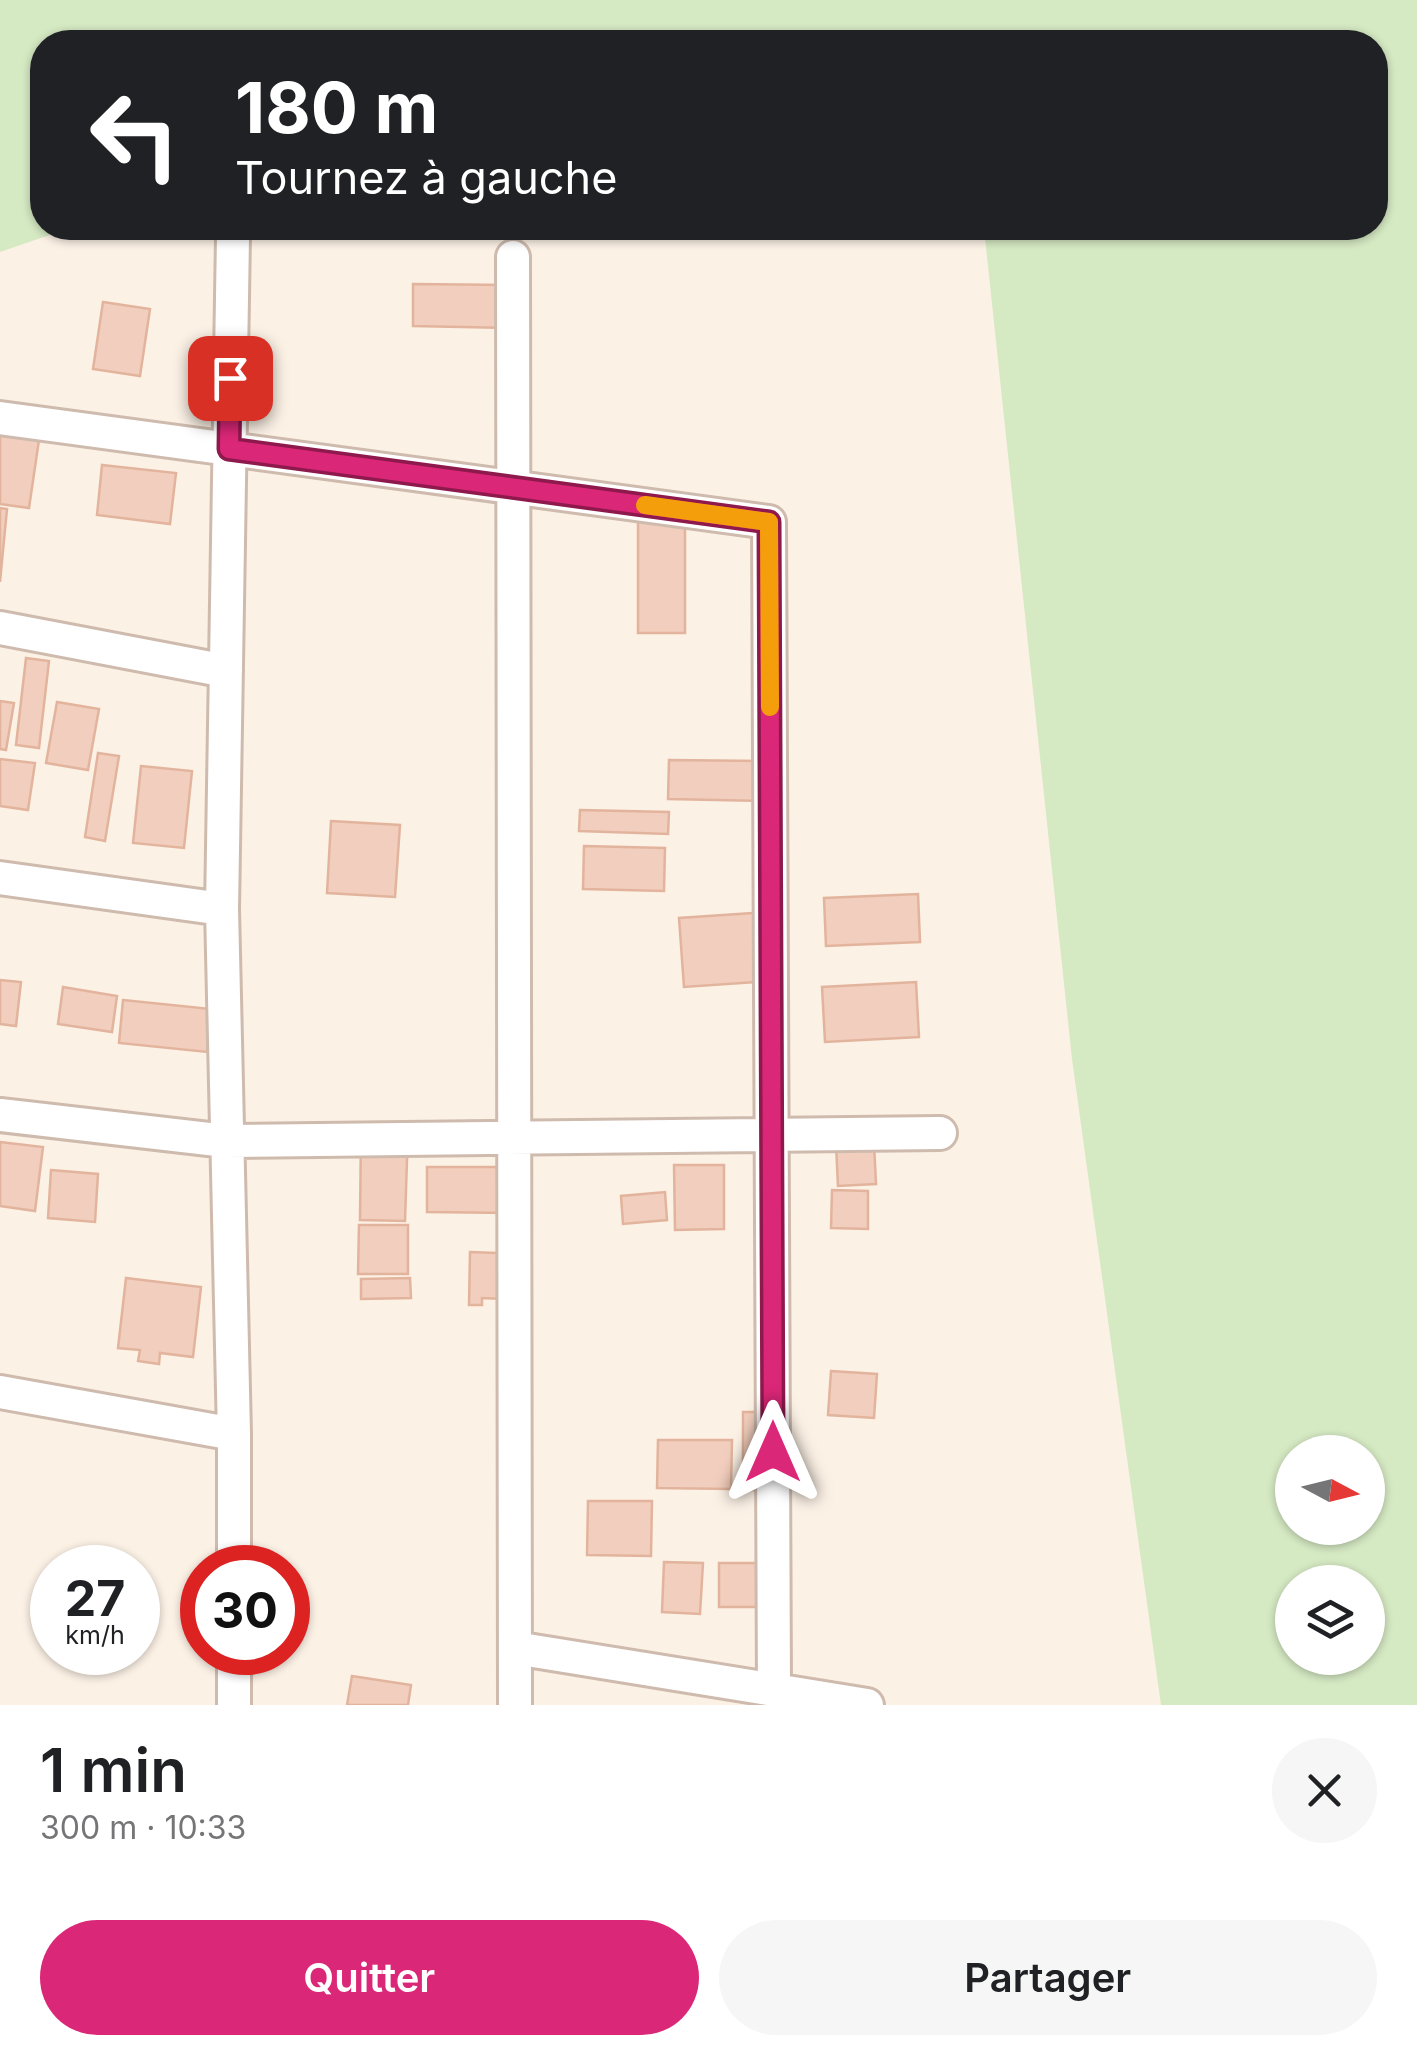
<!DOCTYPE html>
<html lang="fr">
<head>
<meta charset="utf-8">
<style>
	:root { --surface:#fff; --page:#f6f6f6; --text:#202124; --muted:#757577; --accent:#db2777 }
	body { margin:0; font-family:Inter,sans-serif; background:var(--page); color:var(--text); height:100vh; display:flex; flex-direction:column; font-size:38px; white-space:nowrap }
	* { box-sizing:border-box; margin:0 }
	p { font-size:32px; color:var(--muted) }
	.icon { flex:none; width:55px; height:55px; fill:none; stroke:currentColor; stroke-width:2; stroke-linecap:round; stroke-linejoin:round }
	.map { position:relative; height:1705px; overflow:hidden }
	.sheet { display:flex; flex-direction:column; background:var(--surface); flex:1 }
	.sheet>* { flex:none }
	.guide { position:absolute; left:30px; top:30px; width:1358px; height:210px; border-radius:40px; box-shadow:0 2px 8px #0004; background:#202124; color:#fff; overflow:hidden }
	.needle { width:65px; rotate:97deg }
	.controls { position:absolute; left:1275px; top:1435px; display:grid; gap:20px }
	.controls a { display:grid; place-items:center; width:110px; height:110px; border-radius:50%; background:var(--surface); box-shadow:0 2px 8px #0004; font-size:50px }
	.speed { position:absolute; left:30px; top:1545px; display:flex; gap:20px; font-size:50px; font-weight:700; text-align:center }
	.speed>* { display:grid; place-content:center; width:130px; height:130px; border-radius:50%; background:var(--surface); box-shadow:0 2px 8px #0004; line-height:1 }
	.speed small { font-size:25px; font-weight:400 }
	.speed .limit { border:15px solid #d22; background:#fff; color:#111 }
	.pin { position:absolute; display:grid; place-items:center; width:85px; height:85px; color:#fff; margin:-42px; border-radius:20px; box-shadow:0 5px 15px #0006 }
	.me { position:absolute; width:110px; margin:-55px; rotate:0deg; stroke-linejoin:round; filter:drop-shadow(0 0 8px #0008) }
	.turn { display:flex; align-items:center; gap:35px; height:210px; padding:0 40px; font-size:45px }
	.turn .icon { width:130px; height:130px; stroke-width:2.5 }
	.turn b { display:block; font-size:70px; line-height:85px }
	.round { display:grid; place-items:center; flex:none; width:105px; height:105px; border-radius:52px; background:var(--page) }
	.head { display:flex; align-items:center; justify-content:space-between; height:170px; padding:0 40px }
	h1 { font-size:60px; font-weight:600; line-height:75px }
	.action { display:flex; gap:20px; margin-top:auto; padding:20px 40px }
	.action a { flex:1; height:115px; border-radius:60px; background:var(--accent); color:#fff; font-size:40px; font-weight:600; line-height:115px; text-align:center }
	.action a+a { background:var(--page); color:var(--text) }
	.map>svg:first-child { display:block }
</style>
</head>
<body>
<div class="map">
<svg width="1417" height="1705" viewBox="0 0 1417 1705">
	<rect width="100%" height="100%" fill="#fcf1e5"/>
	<path fill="#d5e9c3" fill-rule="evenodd" d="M 0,0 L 1417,0 L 1417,1705 L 1161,1705 L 1072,1059 L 984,228 L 1375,228 L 1375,42 L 42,42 L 42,228 L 70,228 L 0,252 ZM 1292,1452 L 1368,1452 L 1368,1528 L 1292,1528 ZM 1292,1582 L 1368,1582 L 1368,1658 L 1292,1658 Z"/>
	<path fill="#f1cebd" stroke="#e3b49d" stroke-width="2.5" d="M 413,284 L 517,285 L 516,328 L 413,326 Z
		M 103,302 L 150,309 L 140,376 L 93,369 Z
		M 0,427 L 40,433 L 29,508 L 0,504 Z
		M 102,465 L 176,473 L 170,524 L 97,515 Z
		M 638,496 L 685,496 L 685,633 L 638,633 Z
		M 0,508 L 7,509 L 0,582 Z
		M 26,658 L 49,661 L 39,748 L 16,745 Z
		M 0,701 L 14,703 L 6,750 L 0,749 Z
		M 57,702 L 99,709 L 88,770 L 46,763 Z
		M 98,753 L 119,756 L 105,841 L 85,837 Z
		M 0,759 L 35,763 L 28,810 L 0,806 Z
		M 669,760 L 770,761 L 769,801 L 668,799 Z
		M 141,766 L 192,771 L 184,848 L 133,843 Z
		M 580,810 L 669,812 L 668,834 L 579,831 Z
		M 331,821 L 400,825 L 395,897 L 327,893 Z
		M 584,846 L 665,848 L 664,891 L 583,889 Z
		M 918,894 L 920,942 L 826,946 L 824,898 Z
		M 769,912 L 773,981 L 684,987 L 679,918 Z
		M 0,980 L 21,982 L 16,1026 L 0,1024 Z
		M 916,982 L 919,1037 L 825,1042 L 822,987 Z
		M 63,987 L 117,996 L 112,1032 L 58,1024 Z
		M 123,1000 L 211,1009 L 207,1052 L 119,1043 Z
		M 873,1122 L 876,1184 L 838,1186 L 835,1123 Z
		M 361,1128 L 408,1129 L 405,1221 L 360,1220 Z
		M 0,1142 L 43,1147 L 35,1211 L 0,1206 Z
		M 674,1165 L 724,1165 L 724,1229 L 675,1230 Z
		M 427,1167 L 518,1167 L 517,1213 L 427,1212 Z
		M 51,1170 L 98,1174 L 95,1222 L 48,1218 Z
		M 832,1190 L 868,1191 L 868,1229 L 831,1228 Z
		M 665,1192 L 667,1220 L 623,1224 L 621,1196 Z
		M 359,1225 L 408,1225 L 408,1274 L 358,1274 Z
		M 470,1252 L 520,1254 L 504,1299 L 482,1298 L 482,1305 L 469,1305 Z
		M 126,1278 L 201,1287 L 193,1357 L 160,1353 L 159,1364 L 138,1361 L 140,1350 L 118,1348 Z
		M 410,1278 L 411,1298 L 361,1299 L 361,1279 Z
		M 831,1371 L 877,1374 L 874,1418 L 828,1415 Z
		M 743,1412 L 774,1412 L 774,1490 L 743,1490 Z
		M 658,1440 L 732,1440 L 731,1489 L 657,1488 Z
		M 588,1501 L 652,1501 L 651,1556 L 587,1555 Z
		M 664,1562 L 703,1563 L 700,1614 L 662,1612 Z
		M 719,1563 L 774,1563 L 774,1607 L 719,1607 Z
		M 352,1676 L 411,1685 L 408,1705 L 347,1705 Z"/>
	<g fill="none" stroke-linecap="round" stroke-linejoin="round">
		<g stroke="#cfbbae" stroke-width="38">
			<path id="street" d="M 233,236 L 222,909 L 234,1434 L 234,1568
				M 513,257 L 515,1705
				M 0,418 L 769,522 L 774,1690
				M 0,628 L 226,671
				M 0,878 L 222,909
				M 0,1115 L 226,1141 L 940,1133
				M 0,1392 L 234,1434
				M 515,1648 L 867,1705
				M 234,1705 L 234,1652"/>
		</g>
		<use href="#street" stroke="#fff" stroke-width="32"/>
	</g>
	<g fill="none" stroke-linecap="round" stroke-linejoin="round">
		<g stroke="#8e194d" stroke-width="25">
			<path id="route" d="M 230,378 L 229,449 L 769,522 L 773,1452"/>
		</g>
		<use href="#route" stroke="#db2777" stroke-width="18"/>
		<path stroke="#f59e0b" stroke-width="18" d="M 645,505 L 769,522 L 770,707"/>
	</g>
</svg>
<div class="controls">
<a><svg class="needle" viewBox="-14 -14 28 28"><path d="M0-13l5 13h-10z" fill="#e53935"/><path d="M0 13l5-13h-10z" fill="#757577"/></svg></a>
<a><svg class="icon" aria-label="layers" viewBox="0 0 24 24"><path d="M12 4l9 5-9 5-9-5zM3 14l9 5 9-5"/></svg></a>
</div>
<div class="speed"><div>27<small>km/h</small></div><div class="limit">30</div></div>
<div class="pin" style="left:230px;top:378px;background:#d93025"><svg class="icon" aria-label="arrive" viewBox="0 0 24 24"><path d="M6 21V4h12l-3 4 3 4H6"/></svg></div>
<svg class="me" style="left:773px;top:1452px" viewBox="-20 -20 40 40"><path d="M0-17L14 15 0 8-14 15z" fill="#db2777" stroke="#fff" stroke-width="4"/></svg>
<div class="guide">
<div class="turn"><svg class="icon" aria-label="left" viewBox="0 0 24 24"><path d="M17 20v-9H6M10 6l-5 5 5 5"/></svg><div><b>180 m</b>Tournez à gauche</div></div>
</div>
</div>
<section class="sheet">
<div class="head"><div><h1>1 min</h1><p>300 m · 10:33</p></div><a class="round"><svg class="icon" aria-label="close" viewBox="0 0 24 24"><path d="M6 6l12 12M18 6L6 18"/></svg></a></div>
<div class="action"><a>Quitter</a><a>Partager</a></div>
</section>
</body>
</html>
